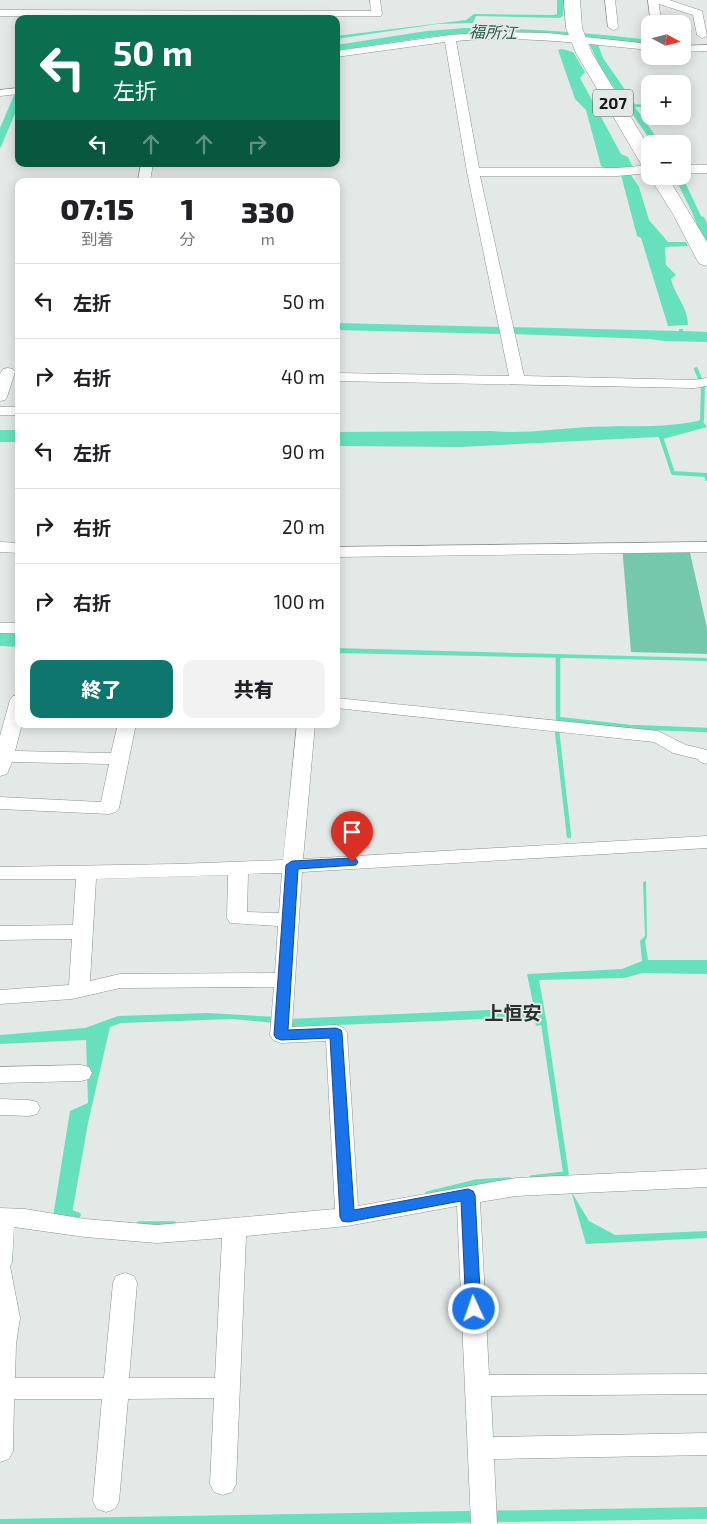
<!DOCTYPE html>
<html lang="ja">
<head>
<meta charset="utf-8">
<style>
	:root { --surface:#fff; --page:#f2f2f2; --text:#202124; --muted:#757577; --line:#e0e0e0; --accent:#0f766e }
	body { margin:0; font-family:"Exo 2","Noto Sans JP",sans-serif; background:var(--page); color:var(--text); height:100vh; display:flex; flex-direction:column; font-size:19px; white-space:nowrap }
	* { box-sizing:border-box; margin:0 }
	p { font-size:16px; color:var(--muted) }
	.icon { flex:none; width:28px; height:28px; fill:none; stroke:currentColor; stroke-width:2; stroke-linecap:round; stroke-linejoin:round }
	.map { position:relative; flex:1; overflow:hidden }
	.details { position:absolute; left:15px; top:178px; width:325px; height:550px; display:flex; flex-direction:column; background:var(--surface); border-radius:10px; box-shadow:0 2px 12px #0003 }
	.details>* { flex:none }
	.guide { position:absolute; left:15px; top:15px; width:325px; height:152px; border-radius:10px; box-shadow:0 2px 12px #0003; background:#0b6e4f; color:#fff; overflow:hidden }
	.needle { width:32px; rotate:97deg }
	.tools { position:absolute; left:641px; top:15px; display:grid; gap:10px }
	.tools a { display:grid; place-items:center; width:50px; height:50px; border-radius:10px; background:var(--surface); box-shadow:0 2px 12px #0003; font-size:25px }
	.pin { position:absolute; display:grid; place-items:center; width:42px; height:42px; color:#fff; margin:-51px -21px; border-radius:50% 50% 50% 0; rotate:-45deg; box-shadow:0 0 5px #0007 }
	.pin .icon { rotate:45deg }
	.me { position:absolute; width:55px; margin:-28px; rotate:357deg; stroke-linejoin:round; filter:drop-shadow(0 0 4px #0008) }
	.turn { display:flex; align-items:center; gap:18px; height:105px; padding:0 15px; font-size:22px }
	.turn .icon { width:65px; height:65px; stroke-width:2.5 }
	.turn b { display:block; font-size:35px; line-height:42px }
	.lanes { display:flex; align-items:center; height:48px; padding:0 15px; background:#0003; justify-content:center; gap:25px; direction:ltr }
	.lanes .off { opacity:.35 }
	.eta { display:flex; justify-content:space-evenly; align-items:center; height:85px; text-align:center }
	.eta b { font-size:30px; font-weight:800; line-height:35px }
	.primary-button { display:flex; gap:10px; margin-top:auto; padding:10px 15px }
	.primary-button a { flex:1; height:58px; border-radius:10px; background:var(--accent); color:#fff; font-size:20px; font-weight:800; line-height:58px; text-align:center }
	.primary-button a+a { background:var(--page); color:var(--text) }
	ul { padding:0; list-style:none }
	li { display:flex; align-items:center; gap:15px; height:75px; padding:0 15px; border-top:1px solid var(--line) }
	li div { flex:1 }
	li b { display:block; font-size:19px }
	li em { font-style:normal }
	.map>svg:first-child { display:block }
</style>
</head>
<body>
<div class="map">
<svg width="707" height="1524" viewBox="0 0 707 1524">
	<rect width="100%" height="100%" fill="#e3e9e7"/>
	<path fill="#75c8ac" d="M 688,544 L 707,628 L 707,654 L 631,652 L 622,546 Z"/>
	<path fill="#67e1bc" d="M 557,0 L 564,0 L 563,16 L 560,18 L 476,16 L 473,23 L 437,24 L 336,39 L 336,36 L 466,20 L 474,14 L 553,15 L 557,14 Z
		M 465,28 C 527,28 588,32 650,40 L 650,45 C 590,40 528,31 468,34 C 424,35 380,46 336,50 L 336,45 L 427,31 Z
		M 589,43 L 598,44 L 603,58 L 635,104 L 650,105 L 650,107 L 635,107 L 661,144 L 653,144 L 601,69 Z
		M 562,49 L 573,52 L 585,72 L 580,78 L 621,154 L 628,157 L 633,167 L 631,175 L 639,187 L 649,220 L 668,242 L 686,242 L 688,246 L 665,247 L 666,265 L 676,275 L 671,279 C 675,296 688,307 688,325 L 668,326 L 641,238 L 637,236 L 621,175 L 601,166 L 586,110 L 575,99 L 558,50 Z
		M 15,93 L 19,93 L 19,104 L 0,149 L 0,128 Z
		M 674,176 L 682,176 L 701,216 L 704,217 L 707,223 L 707,252 L 692,212 Z
		M 336,323 L 501,327 L 501,334 L 336,330 Z
		M 511,327 L 679,331 L 679,329 L 683,329 L 683,331 L 707,332 L 707,342 L 664,341 L 649,339 L 512,334 Z
		M 702,420 L 707,427 L 663,439 L 658,437 L 460,447 L 336,446 L 336,432 L 491,431 C 523,434 555,429 587,427 C 625,425 665,429 702,420 Z
		M 0,430 L 19,430 L 19,442 L 0,442 Z
		M 0,633 L 19,634 L 19,647 L 0,646 Z
		M 336,648 L 707,658 L 707,661 L 336,653 Z
		M 646,881 L 647,937 L 645,941 L 648,960 L 707,960 L 707,974 L 643,973 L 624,978 L 539,980 L 547,1024 L 536,1026 L 534,1017 L 288,1027 L 288,1019 L 534,1008 L 527,974 L 622,969 L 642,961 L 640,941 L 645,936 L 643,882 Z
		M 208,1013 L 277,1017 L 276,1023 L 232,1019 L 121,1023 L 110,1027 L 88,1123 L 71,1220 L 53,1217 L 70,1111 L 88,1103 L 86,1040 L 0,1044 L 0,1035 L 85,1028 L 118,1016 Z
		M 571,1191 L 589,1221 L 615,1235 L 707,1231 L 707,1238 L 586,1244 Z
		M 707,1507 L 707,1519 L 385,1524 L 0,1524 L 0,1519 Z"/>
	<g fill="none" stroke-linecap="round" stroke-linejoin="round">
		<path stroke="#67e1bc" stroke-width="4" d="M 696,369 L 700,379
			M 700,423 L 702,420 L 703,387
			M 660,434 L 673,473 L 706,475 L 707,479"/>
		<path stroke="#67e1bc" stroke-width="4.5" d="M 558,657 L 558,719 L 630,727 L 707,730
			M 557,731 L 569,836"/>
		<path stroke="#67e1bc" stroke-width="5.5" d="M 532,1178 L 566,1174 L 544,1025
			M 428,1194 L 477,1182 L 509,1180
			M 68,1212 L 78,1215
			M 139,1224 L 174,1224"/>
		<g stroke="#8d9190" stroke-width="1">
			<path id="minor" d="M 370,0 L 380,0 L 382,14 L 381,16 L 0,16 L 0,10 L 371,11 Z
				M 605,0 L 615,0 L 618,27 L 617,29 L 613,30 L 608,27 Z
				M 648,0 L 669,0 L 702,11 L 707,36 L 702,38 L 697,35 L 693,15 L 659,4 L 661,24 L 651,24 Z
				M 492,32 L 548,33 L 650,44 L 650,50 C 585,44 521,35 456,41 L 479,168 L 617,168 L 650,165 L 650,173 L 617,176 L 480,176 L 524,376 L 694,380 L 707,378 L 707,386 L 694,388 L 336,381 L 336,373 L 509,376 L 467,172 L 445,42 L 336,57 L 336,51 L 450,35 Z
				M 707,45 L 707,51 L 682,52 L 682,46 Z
				M 19,88 L 19,94 L 0,96 L 0,90 Z
				M 141,164 L 153,164 L 150,181 L 138,181 Z
				M 682,165 L 707,165 L 707,173 L 682,173 Z
				M 8,368 L 13,369 L 15,372 L 7,397 L 5,400 L 0,401 L 0,374 L 3,369 Z
				M 0,407 L 19,407 L 19,415 L 0,415 Z
				M 0,542 L 19,543 L 19,553 L 0,552 Z
				M 707,542 L 707,552 L 336,557 L 336,547 Z
				M 0,623 L 19,623 L 19,633 L 0,633 Z
				M 19,695 L 19,724 L 22,724 L 15,751 L 111,753 L 118,724 L 136,724 L 119,808 L 116,812 L 109,814 L 0,809 L 0,797 L 101,802 L 109,764 L 12,762 L 7,774 L 0,776 L 0,736 L 10,700 L 13,696 Z
				M 336,698 L 658,731 L 686,745 L 707,750 L 707,764 L 700,762 L 698,759 L 673,753 L 654,742 L 336,708 Z
				M 297,724 L 315,724 L 303,859 L 707,836 L 707,848 L 302,872 L 292,1027 L 336,1025 L 344,1028 L 347,1033 L 358,1206 L 516,1178 L 707,1169 L 707,1187 L 516,1196 L 480,1202 L 489,1375 L 707,1374 L 707,1394 L 491,1396 L 493,1437 L 707,1433 L 707,1455 L 494,1459 L 497,1524 L 471,1524 L 457,1206 L 347,1226 L 246,1236 L 236,1484 L 232,1492 L 223,1495 L 214,1492 L 210,1484 L 214,1398 L 128,1399 L 119,1501 L 115,1509 L 106,1512 L 97,1509 L 93,1501 L 102,1399 L 14,1399 L 13,1451 L 9,1459 L 0,1462 L 0,1208 L 25,1209 L 85,1219 L 157,1225 L 335,1209 L 326,1041 L 281,1043 L 273,1040 L 270,1035 L 274,987 L 120,988 L 72,999 L 0,1004 L 0,990 L 69,985 L 72,939 L 0,940 L 0,926 L 73,925 L 76,879 L 0,879 L 0,867 L 177,864 L 283,860 ZM 265,873 L 282,873 L 279,913 L 247,912 L 248,874 ZM 228,875 L 227,918 L 230,923 L 278,926 L 275,973 L 120,974 L 90,981 L 96,879 ZM 14,1227 L 85,1237 L 157,1243 L 222,1238 L 215,1378 L 129,1378 L 137,1283 L 134,1276 L 125,1273 L 116,1276 L 113,1283 L 104,1378 L 15,1378 L 16,1344 L 20,1318 L 10,1266 L 12,1262 Z
				M 81,1065 L 89,1067 L 92,1073 L 89,1079 L 81,1081 L 0,1083 L 0,1067 Z
				M 0,1099 L 29,1100 L 37,1102 L 40,1108 L 37,1114 L 29,1116 L 0,1115 Z"/>
		</g>
		<g stroke="#8d9190" stroke-width="1">
			<path id="highway" d="M 564,0 L 580,0 L 582,28 L 592,53 L 650,149 L 650,169 L 644,168 L 641,164 L 576,53 L 566,28 Z
				M 650,174 L 650,176 L 667,176 L 707,242 L 707,266 L 700,264 L 697,260 L 673,214 L 649,176 Z"/>
		</g>
		<use href="#minor" fill="#fff" fill-rule="evenodd"/>
		<use href="#highway" fill="#fff" fill-rule="evenodd"/>
	</g>
	<path fill="#1a73e8" stroke="#114b97" d="M 352,858 L 356,859 L 358,862 L 356,865 L 298,869 L 288,1030 L 336,1028 L 341,1030 L 342,1033 L 354,1210 L 468,1189 L 473,1191 L 475,1195 L 481,1309 L 479,1314 L 474,1315 L 469,1314 L 466,1309 L 461,1201 L 348,1222 L 342,1221 L 340,1217 L 330,1038 L 281,1040 L 276,1038 L 274,1035 L 286,865 L 292,861 Z"/>
	<g text-anchor="middle" stroke-width="4" stroke-linejoin="round" paint-order="stroke">
		<g font-size="16" font-style="italic" fill="#2b5d4e" stroke="#e3e9e7">
			<text transform="translate(493 32) rotate(2)" y="6">福所江</text>
		</g>
		<rect fill="#e3e9e7" stroke="#545755" stroke-width="1" x="593" y="89.5" width="40" height="27" rx="4"/>
		<g font-size="16" font-weight="bold" fill="#161817">
			<text x="613" y="109">207</text>
		</g>
		<g font-size="19" font-weight="bold" fill="#2b2f2e" stroke="#e3e9e7">
			<text x="513" y="1020">上恒安</text>
		</g>
	</g>
</svg>
<div class="tools">
<a><svg class="needle" viewBox="-14 -14 28 28"><path d="M0-13l5 13h-10z" fill="#e53935"/><path d="M0 13l5-13h-10z" fill="#757577"/></svg></a>
<a>+</a>
<a>−</a>
</div>
<div class="pin" style="left:352px;top:862px;background:#d93025"><svg class="icon" aria-label="arrive" viewBox="0 0 24 24"><path d="M6 21V4h12l-3 4 3 4H6"/></svg></div>
<svg class="me" style="left:474px;top:1309px" viewBox="-20 -20 40 40"><circle r="17" fill="#1a73e8" stroke="#fff" stroke-width="3"/><path d="M0-11L8 9 0 5-8 9z" fill="#fff"/></svg>
<div class="guide">
<div class="turn"><svg class="icon" aria-label="left" viewBox="0 0 24 24"><path d="M17 20v-9H6M10 6l-5 5 5 5"/></svg><div><b>50 m</b>左折</div></div>
<div class="lanes"><svg class="icon" aria-label="left" viewBox="0 0 24 24"><path d="M17 20v-9H6M10 6l-5 5 5 5"/></svg><svg class="icon off" aria-label="ahead" viewBox="0 0 24 24"><path d="M12 20V5M6 11l6-6 6 6"/></svg><svg class="icon off" aria-label="ahead" viewBox="0 0 24 24"><path d="M12 20V5M6 11l6-6 6 6"/></svg><svg class="icon off" aria-label="right" viewBox="0 0 24 24"><path d="M7 20v-9h11M14 6l5 5-5 5"/></svg></div>
</div>
<section class="details">
<div class="eta">
<div><b>07:15</b><p>到着</p></div>
<div><b>1</b><p>分</p></div>
<div><b>330</b><p>m</p></div>
</div>
<ul>
<li><svg class="icon" aria-label="left" viewBox="0 0 24 24"><path d="M17 20v-9H6M10 6l-5 5 5 5"/></svg><div><b>左折</b></div><em>50 m</em></li>
<li><svg class="icon" aria-label="right" viewBox="0 0 24 24"><path d="M7 20v-9h11M14 6l5 5-5 5"/></svg><div><b>右折</b></div><em>40 m</em></li>
<li><svg class="icon" aria-label="left" viewBox="0 0 24 24"><path d="M17 20v-9H6M10 6l-5 5 5 5"/></svg><div><b>左折</b></div><em>90 m</em></li>
<li><svg class="icon" aria-label="right" viewBox="0 0 24 24"><path d="M7 20v-9h11M14 6l5 5-5 5"/></svg><div><b>右折</b></div><em>20 m</em></li>
<li><svg class="icon" aria-label="right" viewBox="0 0 24 24"><path d="M7 20v-9h11M14 6l5 5-5 5"/></svg><div><b>右折</b></div><em>100 m</em></li>
</ul>
<div class="primary-button"><a>終了</a><a>共有</a></div>
</section>
</div>
</body>
</html>
